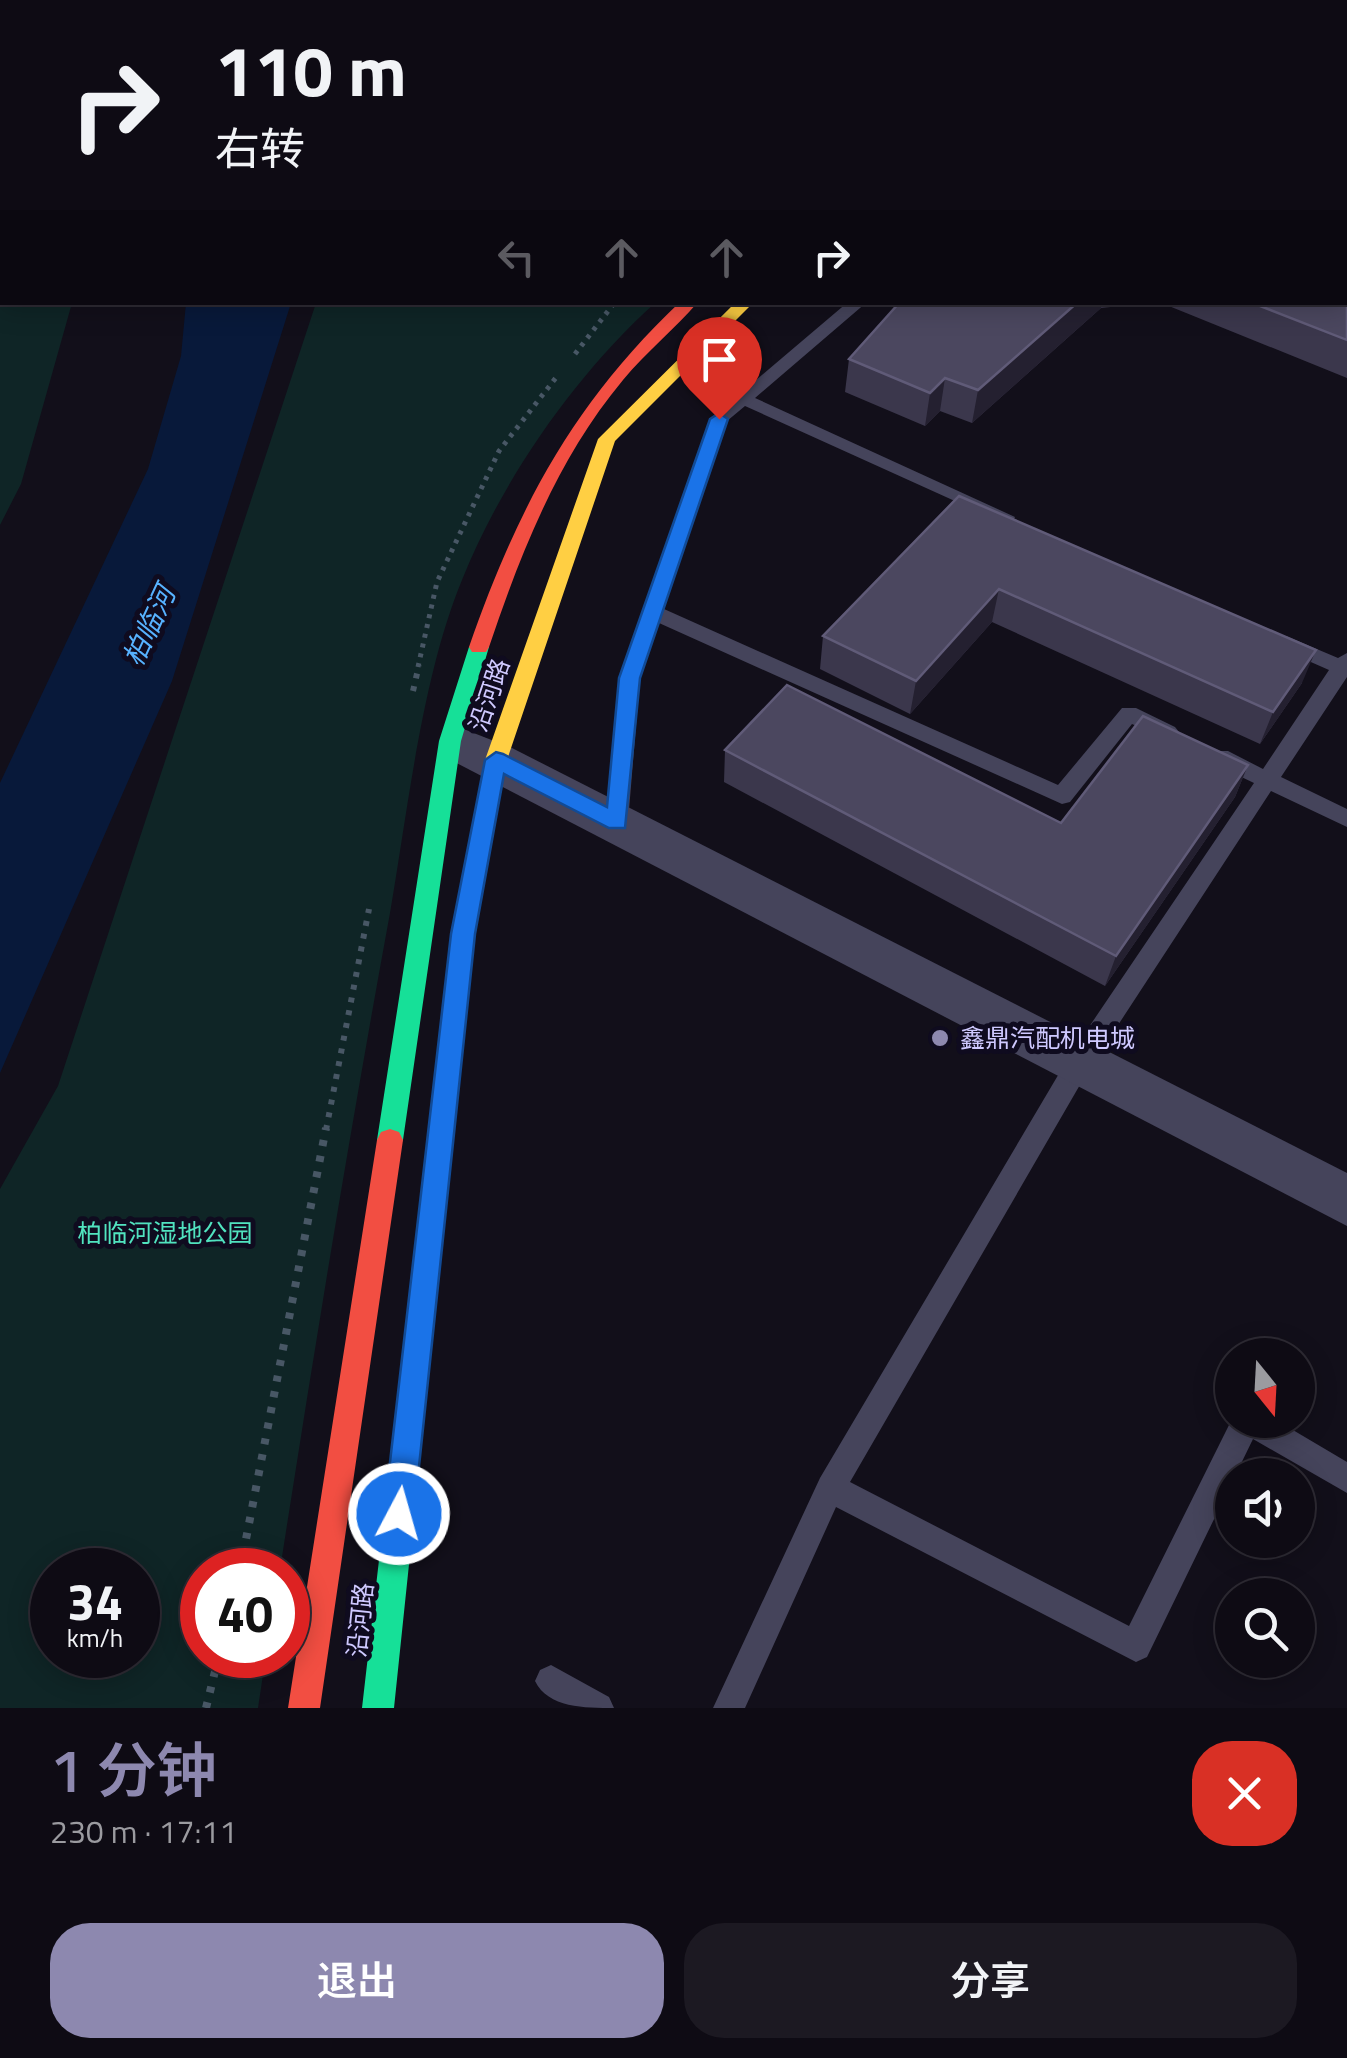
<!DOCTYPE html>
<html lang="zh">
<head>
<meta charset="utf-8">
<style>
	:root { --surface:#0e0b14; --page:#1c1922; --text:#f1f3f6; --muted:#9b9ba0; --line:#2e2b34; --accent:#8d88af }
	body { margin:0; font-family:"Titillium Web","Noto Sans SC",sans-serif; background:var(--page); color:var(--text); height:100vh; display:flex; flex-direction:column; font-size:38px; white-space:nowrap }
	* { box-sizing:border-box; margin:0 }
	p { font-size:32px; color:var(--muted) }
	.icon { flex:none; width:55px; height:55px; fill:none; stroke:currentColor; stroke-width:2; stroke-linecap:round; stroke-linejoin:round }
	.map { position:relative; height:1708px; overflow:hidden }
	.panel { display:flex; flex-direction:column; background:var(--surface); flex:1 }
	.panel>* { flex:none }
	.top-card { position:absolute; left:0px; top:0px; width:1348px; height:305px; box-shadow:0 5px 25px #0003,0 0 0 2px var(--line); background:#0e0b14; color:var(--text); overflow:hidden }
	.needle { width:65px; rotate:162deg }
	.controls { position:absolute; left:1215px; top:1338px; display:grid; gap:20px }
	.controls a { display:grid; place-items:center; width:100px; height:100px; border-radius:50%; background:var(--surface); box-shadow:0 5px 25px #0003,0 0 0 2px var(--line); font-size:50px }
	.speed { position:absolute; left:30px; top:1548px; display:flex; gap:20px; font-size:50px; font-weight:700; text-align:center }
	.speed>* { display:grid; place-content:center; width:130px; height:130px; border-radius:50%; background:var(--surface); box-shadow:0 5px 25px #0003,0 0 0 2px var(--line); line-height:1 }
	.speed small { font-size:25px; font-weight:400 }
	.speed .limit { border:15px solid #d22; background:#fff; color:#111 }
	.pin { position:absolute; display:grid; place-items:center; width:85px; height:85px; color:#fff; margin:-102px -42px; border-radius:50% 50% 50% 0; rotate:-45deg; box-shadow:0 0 10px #0007 }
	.pin .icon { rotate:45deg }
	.me { position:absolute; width:110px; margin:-55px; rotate:6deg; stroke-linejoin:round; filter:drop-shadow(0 0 8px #0008) }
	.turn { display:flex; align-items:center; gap:35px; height:210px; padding:0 50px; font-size:45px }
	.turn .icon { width:130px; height:130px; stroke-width:2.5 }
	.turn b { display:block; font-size:70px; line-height:85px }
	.lanes { display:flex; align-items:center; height:95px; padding:0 50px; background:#0003; justify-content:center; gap:50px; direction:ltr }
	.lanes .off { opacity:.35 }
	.round { display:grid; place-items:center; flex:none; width:105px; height:105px; border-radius:40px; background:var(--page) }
	.overview { display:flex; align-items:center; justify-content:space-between; height:170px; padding:0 50px }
	h1 { font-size:60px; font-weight:600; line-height:75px; color:var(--accent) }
	.action { display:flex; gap:20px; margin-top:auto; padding:20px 50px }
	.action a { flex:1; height:115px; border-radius:40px; background:var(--accent); color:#fff; font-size:40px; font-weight:600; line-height:115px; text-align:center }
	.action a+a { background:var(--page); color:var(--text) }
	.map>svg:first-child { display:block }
</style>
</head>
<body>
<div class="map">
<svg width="1347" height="1708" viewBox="0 0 1347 1708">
	<rect width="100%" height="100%" fill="#120f1a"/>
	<path fill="#0f2526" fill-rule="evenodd" d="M 0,0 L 443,0 L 2,2 L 2,302 L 72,303 L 21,484 L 0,525 Z
		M 316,303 L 655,303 C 575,375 502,480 462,580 C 422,677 408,809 390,913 C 350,1131 314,1350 280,1570 L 202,1570 L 202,1655 L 266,1655 L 258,1708 L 0,1708 L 0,1189 L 58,1086 ZM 52,1570 L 138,1570 L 138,1655 L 52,1655 Z"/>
	<path fill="#08193a" d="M 186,303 L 291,303 L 172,681 L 0,1073 L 0,783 L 148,469 L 181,356 Z"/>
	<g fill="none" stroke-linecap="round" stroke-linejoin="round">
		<path stroke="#485765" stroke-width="4" stroke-dasharray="4 5" stroke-linecap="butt" d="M 1059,2 L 1069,0"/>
		<path stroke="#485765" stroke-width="5" stroke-dasharray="4 6" stroke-linecap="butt" d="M 575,354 L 615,302
			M 418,667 L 437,582 L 499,451 L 558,375"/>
		<path stroke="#485765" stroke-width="6" stroke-dasharray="5 8" stroke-linecap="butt" d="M 413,691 L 419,665
			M 326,1130 L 369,909"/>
		<path stroke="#485765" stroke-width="8" stroke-dasharray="6 10" stroke-linecap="butt" d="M 240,1570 L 326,1128
			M 206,1708 L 219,1655"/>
		<path fill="#45445b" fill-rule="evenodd" d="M 0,162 L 2,162 L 2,170 L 0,170 Z
			M 1345,231 L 1347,232 L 1347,242 L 1345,241 Z
			M 848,302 L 867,302 L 755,398 L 1015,517 L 1013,521 L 999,521 L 745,406 L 727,421 L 664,609 L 1058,785 L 1122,708 L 1136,708 L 1175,727 L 1179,732 L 1168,740 L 1132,724 L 1070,802 L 1062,804 L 659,623 L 640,678 L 628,822 L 625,828 L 609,828 L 606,822 L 620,678 L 710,419 Z
			M 1286,636 L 1338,658 L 1347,653 L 1347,677 L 1281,777 L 1347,809 L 1347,827 L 1271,791 L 1088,1071 L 850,1482 L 1129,1626 L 1232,1419 L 1276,1420 L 1347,1462 L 1347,1493 L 1253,1439 L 1147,1657 L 1136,1662 L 836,1507 L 745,1708 L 713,1708 L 820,1478 L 1070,1055 L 1254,783 L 1212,763 L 1209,757 L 1212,751 L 1228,751 L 1263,769 L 1329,670 L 1279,648 L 1276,643 L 1279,638 Z
			M 551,1665 L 609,1697 L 614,1708 C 585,1708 548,1708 535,1681 L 540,1670 Z"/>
		<path fill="#45445b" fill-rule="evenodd" d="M 461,728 L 512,748 L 1347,1173 L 1347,1226 L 445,757 L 439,745 L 445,733 Z"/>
		<path fill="#16e098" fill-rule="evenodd" d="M 479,640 L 489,647 L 461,741 L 403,1140 L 399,1148 L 390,1151 L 381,1148 L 377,1140 L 439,741 L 469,647 Z
			M 462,932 L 470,935 L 474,942 L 394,1708 L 362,1708 L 450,942 L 454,935 Z"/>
		<path fill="#ffcf43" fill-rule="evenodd" d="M 1004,0 L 1021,0 L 1023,2 L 1006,2 Z
			M 1345,179 L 1347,180 L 1347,190 L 1345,189 Z
			M 736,302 L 754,302 L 615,441 L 507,760 L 474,942 L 470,949 L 454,949 L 450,942 L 485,760 L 598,439 Z"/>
		<path fill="#f24e42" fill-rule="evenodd" d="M 938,0 L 956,0 L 958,2 L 940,2 Z
			M 680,302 L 698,302 C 674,330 646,352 623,380 C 558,458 521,552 489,647 L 486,652 L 472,652 L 469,647 C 517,509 573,403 680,302 Z
			M 390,1129 L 399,1132 L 403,1140 L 320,1708 L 288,1708 L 377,1140 L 381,1132 Z"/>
	</g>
	<path fill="#3b374c" d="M 1347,248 L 1347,378 L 1159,302 L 1345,302 Z
		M 900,302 L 1159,302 L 1101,308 L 972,423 L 940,411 L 925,426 L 845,392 L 849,359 Z
		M 959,496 L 1302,683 L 1260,744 L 992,622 L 910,714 L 820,669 L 823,636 Z
		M 725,750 L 1061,823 L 1248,765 L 1235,797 L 1105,986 L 724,782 Z"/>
	<path fill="#242030" d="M 1078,302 L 1102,302 L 1101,308 L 972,423 L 978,390 Z
		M 945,378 L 940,411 L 925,426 L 930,393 Z
		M 999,589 L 992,622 L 910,714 L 916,681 Z
		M 1316,650 L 1302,683 L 1260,744 L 1273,712 Z
		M 1248,765 L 1235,797 L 1105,986 L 1116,956 Z"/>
	<path fill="#4b475f" stroke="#605b78" stroke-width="2.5" d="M 1345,247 L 1347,248 L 1347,340 L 1250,302 L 1345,302 Z
		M 900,302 L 1078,302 L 978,390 L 945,378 L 930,393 L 849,359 Z
		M 959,496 L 1316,650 L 1273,712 L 999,589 L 916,681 L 823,636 Z
		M 787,685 L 1061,823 L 1143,716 L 1248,765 L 1116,956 L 725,750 Z"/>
	<path fill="#1a73e8" stroke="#114b97" stroke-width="2.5" d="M 719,413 L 728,419 L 640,678 L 625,828 L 609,828 L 504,774 L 475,934 L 414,1514 L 410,1525 L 399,1530 L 389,1525 L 384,1514 L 451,934 L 485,760 L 496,752 L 503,754 L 607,807 L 619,678 L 710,419 Z"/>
	<circle fill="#8d88af" stroke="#0f0b1f" stroke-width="4" cx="940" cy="1038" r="10"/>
	<g text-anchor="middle" stroke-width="10" stroke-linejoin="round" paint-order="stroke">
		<g font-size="25" fill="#cfc9ff" stroke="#0f0b1f">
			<text transform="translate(489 695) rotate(-71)" y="9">沿河路</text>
			<text transform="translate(360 1620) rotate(-84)" y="9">沿河路</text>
		</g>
		<g font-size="25" fill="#cfc9ff" stroke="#0f0b1f" text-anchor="start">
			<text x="960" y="1047">鑫鼎汽配机电城</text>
		</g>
		<g font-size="25" fill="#51e3bf" stroke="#0f0b1f">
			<text x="165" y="1242">柏临河湿地公园</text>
		</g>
		<g font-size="28" font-style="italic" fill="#57b2ff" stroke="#0f0b1f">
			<text transform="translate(149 626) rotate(-65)" y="10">柏临河</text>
		</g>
	</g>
</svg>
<div class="controls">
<a><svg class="needle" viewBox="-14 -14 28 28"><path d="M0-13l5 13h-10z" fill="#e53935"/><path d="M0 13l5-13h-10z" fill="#9b9ba0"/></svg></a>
<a><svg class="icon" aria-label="sound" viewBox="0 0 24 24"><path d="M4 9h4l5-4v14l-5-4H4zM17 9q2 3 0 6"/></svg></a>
<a><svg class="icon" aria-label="search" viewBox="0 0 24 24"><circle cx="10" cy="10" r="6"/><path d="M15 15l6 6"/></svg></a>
</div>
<div class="speed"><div>34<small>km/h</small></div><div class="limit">40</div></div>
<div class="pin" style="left:719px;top:419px;background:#d93025"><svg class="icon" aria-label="arrive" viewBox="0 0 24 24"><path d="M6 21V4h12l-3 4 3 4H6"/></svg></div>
<svg class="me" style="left:399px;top:1514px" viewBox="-20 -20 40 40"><circle r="17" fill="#1a73e8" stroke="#fff" stroke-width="3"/><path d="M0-11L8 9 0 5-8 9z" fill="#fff"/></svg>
<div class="top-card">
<div class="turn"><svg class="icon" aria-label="right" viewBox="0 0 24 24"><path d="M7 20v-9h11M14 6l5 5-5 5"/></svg><div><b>110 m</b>右转</div></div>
<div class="lanes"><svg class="icon off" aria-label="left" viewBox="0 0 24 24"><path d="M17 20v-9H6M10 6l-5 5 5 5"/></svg><svg class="icon off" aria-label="ahead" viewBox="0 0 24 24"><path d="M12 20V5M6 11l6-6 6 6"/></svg><svg class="icon off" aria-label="ahead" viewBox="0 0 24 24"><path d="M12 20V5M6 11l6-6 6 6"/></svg><svg class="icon" aria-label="right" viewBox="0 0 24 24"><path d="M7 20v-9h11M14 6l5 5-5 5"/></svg></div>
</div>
</div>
<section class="panel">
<div class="overview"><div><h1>1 分钟</h1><p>230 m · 17:11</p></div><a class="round" style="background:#d93025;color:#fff"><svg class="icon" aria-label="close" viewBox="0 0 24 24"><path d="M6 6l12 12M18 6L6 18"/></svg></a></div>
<div class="action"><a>退出</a><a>分享</a></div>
</section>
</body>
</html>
